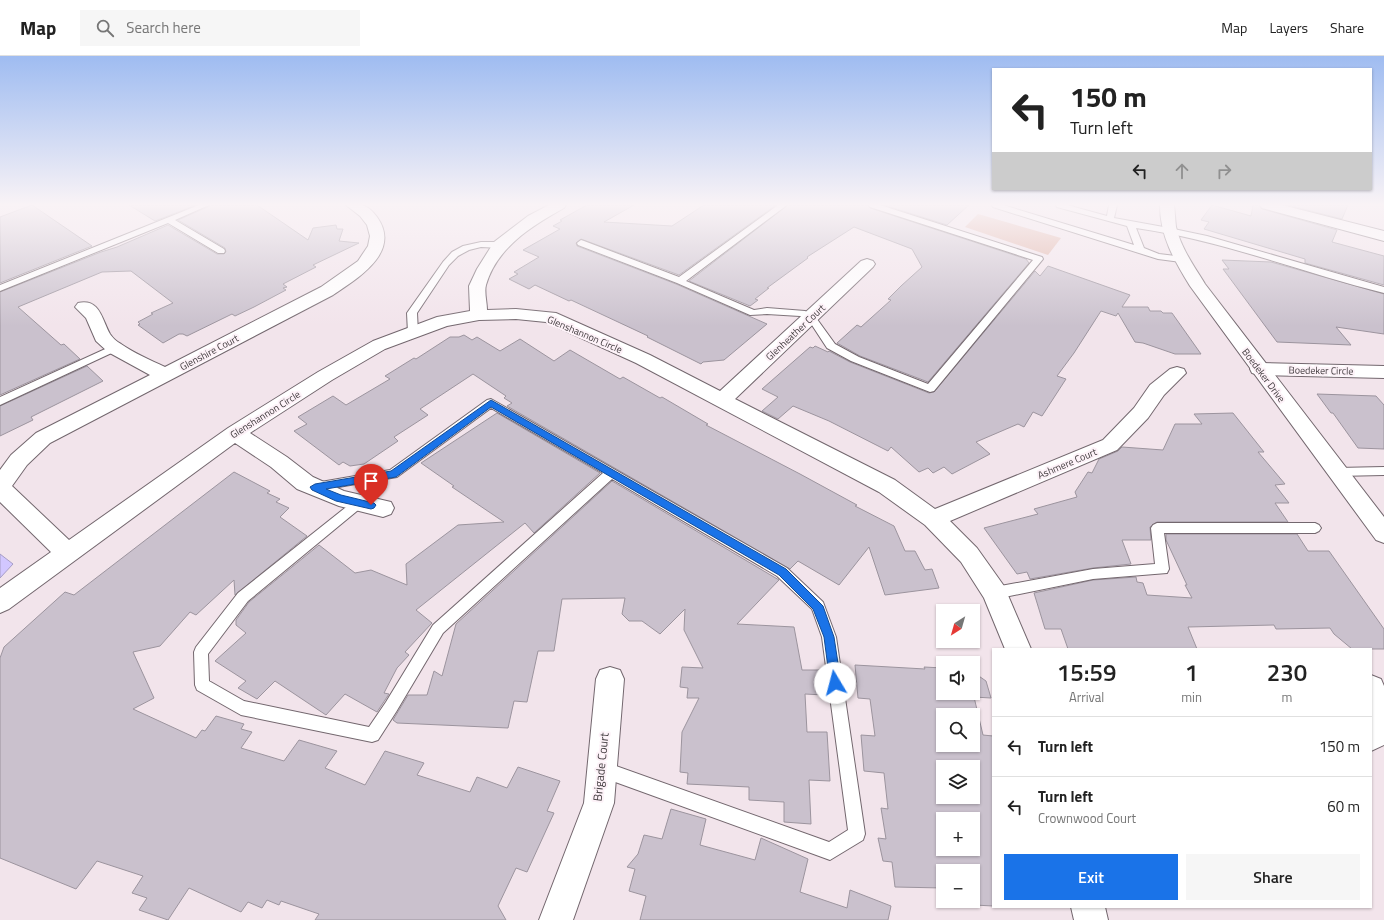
<!DOCTYPE html>
<html lang="en">
<head>
<meta charset="utf-8">
<style>
	:root { --surface:#fff; --page:#f6f6f6; --text:#222; --muted:#767676; --line:#e0e0e0; --accent:#1a73e8 }
	body { margin:0; font-family:"Titillium Web",sans-serif; background:var(--page); color:var(--text); height:100vh; display:flex; flex-direction:column; font-size:15px; white-space:nowrap }
	* { box-sizing:border-box; margin:0 }
	p { font-size:13px; color:var(--muted) }
	.icon { flex:none; width:22px; height:22px; fill:none; stroke:currentColor; stroke-width:2; stroke-linecap:round; stroke-linejoin:round }
	.map { position:relative; flex:1; overflow:hidden }
	.side { position:absolute; left:992px; top:592px; width:380px; height:260px; display:flex; flex-direction:column; background:var(--surface); border-radius:0px; box-shadow:0 1px 3px #0004 }
	.side>* { flex:none }
	.top-card { position:absolute; left:992px; top:12px; width:380px; height:122px; border-radius:0px; box-shadow:0 1px 3px #0004; background:#fff; color:var(--text); overflow:hidden }
	.needle { width:26px; rotate:217deg }
	.tools { position:absolute; left:936px; top:548px; display:grid; gap:8px }
	.tools a { display:grid; place-items:center; width:44px; height:44px; border-radius:0px; background:var(--surface); box-shadow:0 1px 3px #0004; font-size:20px }
	.pin { position:absolute; display:grid; place-items:center; width:34px; height:34px; color:#fff; margin:-41px -17px; border-radius:50% 50% 50% 0; rotate:-45deg; box-shadow:0 0 4px #0007 }
	.pin .icon { rotate:45deg }
	.me { position:absolute; width:44px; margin:-22px; rotate:352deg; stroke-linejoin:round; filter:drop-shadow(0 0 3px #0008) }
	.turn { display:flex; align-items:center; gap:14px; height:84px; padding:0 12px; font-size:18px }
	.turn .icon { width:52px; height:52px; stroke-width:2.5 }
	.turn b { display:block; font-size:28px; line-height:34px }
	.lanes { display:flex; align-items:center; height:38px; padding:0 12px; background:#0003; justify-content:center; gap:20px; direction:ltr }
	.lanes .off { opacity:.35 }
	.eta { display:flex; justify-content:space-evenly; align-items:center; height:68px; text-align:center }
	.eta b { font-size:24px; font-weight:600; line-height:28px }
	.action { display:flex; gap:8px; margin-top:auto; padding:8px 12px }
	.action a { flex:1; height:46px; border-radius:0px; background:var(--accent); color:#fff; font-size:16px; font-weight:600; line-height:46px; text-align:center }
	.action a+a { background:var(--page); color:var(--text) }
	ul { padding:0; list-style:none }
	li { display:flex; align-items:center; gap:12px; height:60px; padding:0 12px; border-top:1px solid var(--line) }
	li div { flex:1 }
	li b { display:block; font-size:15px }
	li em { font-style:normal }
	header { display:flex; align-items:center; gap:24px; box-sizing:border-box; height:56px; padding:0 20px; background:var(--surface); border-bottom:1px solid var(--line) }
	header strong { font-size:19px }
	nav { display:flex; gap:22px; margin-inline-start:auto; font-size:14px }
	.search { width:280px; height:36px; background:var(--page); display:flex; align-items:center; gap:10px; box-sizing:border-box; padding:0 14px; border-radius:0px; color:var(--muted); font-size:15px }
	.map>svg:first-child { display:block }
</style>
</head>
<body>
<header>
<strong>Map</strong>
<div class="search"><svg class="icon" aria-label="search" viewBox="0 0 24 24"><circle cx="10" cy="10" r="6"/><path d="M15 15l6 6"/></svg>Search here</div>
<nav><a>Map</a><a>Layers</a><a>Share</a></nav>
</header>
<div class="map">
<svg width="1384" height="864" viewBox="0 0 1384 864">
	<rect width="100%" height="100%" fill="#f2e4eb"/>
	<path fill="#dfafa2" d="M 978,158 L 1061,182 L 1048,199 L 965,171 Z"/>
	<path fill="#d2c7ff" stroke="#a69dc5" d="M 0,498 L 13,508 L 0,522 Z"/>
	<path fill="#cac1cd" stroke="#9c949e" fill-rule="evenodd" d="M 32,149 L 92,190 L 0,227 L 0,161 Z
		M 129,149 L 196,149 L 155,165 Z
		M 210,149 L 257,149 L 308,184 L 313,172 L 336,169 L 337,173 L 343,173 L 339,185 L 359,187 L 313,209 L 316,211 L 283,228 L 287,231 L 283,232 L 286,234 L 254,251 L 235,260 L 232,258 L 187,280 L 183,278 L 179,278 L 163,287 L 138,269 L 140,268 L 138,266 L 153,258 L 151,257 L 173,247 L 131,215 L 102,216 L 18,251 L 61,289 L 64,288 L 80,303 L 0,339 L 0,236 L 101,196 L 117,191 L 168,169 L 217,198 L 224,198 L 226,196 L 225,192 L 178,164 L 210,150 Z
		M 587,149 L 634,149 L 604,166 L 672,170 L 704,149 L 776,149 L 679,219 L 581,183 L 576,187 L 577,190 L 676,228 L 767,268 L 724,304 L 703,306 L 701,308 L 647,281 L 648,280 L 571,244 L 569,245 L 535,229 L 529,233 L 509,223 L 518,218 L 514,216 L 539,201 L 523,194 L 560,173 L 553,170 L 562,165 L 560,164 Z
		M 788,149 L 868,149 L 870,152 L 1026,203 L 1029,207 L 928,326 L 860,300 L 837,287 L 857,269 L 861,271 L 891,244 L 888,243 L 901,230 L 922,211 L 912,193 L 854,171 L 807,201 L 808,202 L 767,232 L 769,232 L 755,243 L 758,244 L 750,250 L 689,225 Z
		M 884,149 L 969,149 L 947,169 Z
		M 1212,149 L 1251,160 L 1253,149 L 1259,149 L 1262,153 L 1337,174 L 1332,186 L 1384,200 L 1384,229 L 1305,207 L 1305,203 L 1204,173 L 1209,166 L 1201,164 Z
		M 1287,149 L 1348,149 L 1342,163 Z
		M 1222,204 L 1271,206 L 1384,238 L 1384,278 L 1336,271 L 1351,289 L 1277,286 L 1223,213 L 1229,213 Z
		M 1048,210 L 1130,239 L 1122,251 L 1148,251 L 1150,255 L 1161,255 L 1163,257 L 1172,257 L 1201,298 L 1175,298 L 1143,287 L 1135,286 L 1118,257 L 1116,260 L 1101,255 L 1074,297 L 1057,320 L 1066,323 L 1042,360 L 1033,356 L 1024,371 L 1018,368 L 976,386 L 990,398 L 952,418 L 944,411 L 933,417 L 928,412 L 919,416 L 891,391 L 888,395 L 829,365 L 793,350 L 778,363 L 762,355 L 778,341 L 762,333 L 810,291 L 813,292 L 815,290 L 828,296 L 829,295 L 850,306 L 929,337 L 934,336 L 1035,215 L 1040,220 Z
		M 464,279 L 472,284 L 477,281 L 500,295 L 520,283 L 554,305 L 570,294 L 620,323 L 623,321 L 660,342 L 662,341 L 708,368 L 706,369 L 800,418 L 857,449 L 855,450 L 894,470 L 905,495 L 915,495 L 925,514 L 932,513 L 939,532 L 885,539 L 869,491 L 839,529 L 798,505 L 790,513 L 507,350 L 512,347 L 504,342 L 506,340 L 473,318 L 420,353 L 428,359 L 394,381 L 398,385 L 364,408 L 350,410 L 343,406 L 339,409 L 294,375 L 307,368 L 298,361 L 333,340 L 346,349 L 390,323 L 385,320 L 414,302 L 416,303 L 450,281 L 459,281 Z
		M 87,310 L 103,325 L 31,361 L 33,364 L 0,380 L 0,350 Z
		M 1317,338 L 1376,340 L 1384,349 L 1384,393 L 1358,392 L 1333,357 L 1331,357 Z
		M 497,357 L 600,417 L 534,477 L 525,467 L 416,554 L 432,567 L 405,596 L 409,599 L 397,612 L 384,637 L 389,638 L 377,656 L 345,638 L 326,659 L 275,625 L 257,643 L 238,632 L 246,625 L 215,605 L 246,577 L 236,569 L 236,564 L 249,546 L 319,489 L 355,517 L 371,514 L 407,529 L 406,508 L 458,469 L 504,466 L 452,431 L 454,430 L 421,407 Z
		M 1233,357 L 1264,396 L 1258,396 L 1285,428 L 1275,429 L 1289,447 L 1275,447 L 1288,466 L 1157,466 L 1150,471 L 1151,484 L 1122,484 L 1131,508 L 1093,512 L 1030,523 L 1027,516 L 1017,518 L 984,472 L 1038,458 L 1034,453 L 1077,441 L 1075,436 L 1088,416 L 1092,417 L 1099,403 L 1118,395 L 1122,391 L 1163,394 L 1175,368 L 1202,368 L 1194,358 Z
		M 234,416 L 270,435 L 267,437 L 280,443 L 276,446 L 289,452 L 280,461 L 307,480 L 235,539 L 234,524 L 196,559 L 190,556 L 160,590 L 133,596 L 154,642 L 133,653 L 196,682 L 202,674 L 205,675 L 216,660 L 244,668 L 241,673 L 252,676 L 241,692 L 284,705 L 299,684 L 337,695 L 325,712 L 365,729 L 385,695 L 424,707 L 417,719 L 470,736 L 477,721 L 507,732 L 518,711 L 560,725 L 547,755 L 554,757 L 527,816 L 516,812 L 498,850 L 506,864 L 315,864 L 319,858 L 281,845 L 279,849 L 267,844 L 262,852 L 248,846 L 241,856 L 189,832 L 168,864 L 139,854 L 147,842 L 132,837 L 143,820 L 97,805 L 76,833 L 0,802 L 0,602 L 4,591 L 65,536 L 74,539 Z
		M 612,425 L 779,524 L 737,568 L 794,571 L 802,614 L 823,614 L 824,639 L 805,638 L 807,676 L 827,676 L 830,725 L 809,724 L 811,768 L 784,766 L 784,746 L 749,744 L 749,731 L 687,728 L 688,717 L 680,716 L 682,676 L 699,642 L 687,642 L 688,632 L 680,631 L 682,611 L 703,612 L 684,574 L 685,553 L 660,578 L 642,565 L 629,565 L 622,558 L 625,542 L 562,543 L 554,595 L 538,595 L 527,646 L 514,645 L 508,672 L 397,667 L 393,664 L 408,639 L 427,639 L 434,615 L 442,620 L 456,568 Z
		M 1166,478 L 1297,478 L 1308,495 L 1329,495 L 1384,573 L 1384,593 L 1352,593 L 1334,578 L 1330,572 L 1276,573 L 1274,569 L 1188,571 L 1197,593 L 1068,593 L 1061,573 L 1045,573 L 1034,537 L 1093,524 L 1136,521 L 1137,526 L 1143,527 L 1147,539 L 1192,542 L 1185,529 L 1187,529 L 1166,484 Z
		M 855,609 L 925,613 L 924,611 L 943,612 L 943,637 L 973,637 L 973,616 L 986,625 L 991,642 L 974,641 L 983,679 L 993,680 L 993,850 L 956,848 L 956,845 L 973,845 L 973,815 L 943,815 L 943,832 L 895,831 L 892,806 L 883,805 L 878,782 L 886,783 L 881,752 L 888,753 L 884,717 L 864,715 L 861,679 L 875,680 L 870,643 L 858,642 ZM 943,659 L 973,659 L 973,689 L 943,689 ZM 943,711 L 973,711 L 973,741 L 943,741 ZM 943,763 L 973,763 L 973,793 L 943,793 Z
		M 671,753 L 706,763 L 700,789 L 755,804 L 761,782 L 808,803 L 800,836 L 847,852 L 850,834 L 891,850 L 888,864 L 640,864 L 646,840 L 629,835 L 635,813 L 627,811 L 638,798 L 644,779 L 662,783 Z"/>
	<g fill="none" stroke-linecap="round" stroke-linejoin="round">
		<g stroke="#73676e" stroke-width="2">
			<path id="lane" d="M 199,149 L 209,149 L 175,164 L 224,193 L 225,195 L 224,197 L 218,197 L 168,167 L 0,235 L 0,229 Z
				M 778,149 L 787,149 L 686,225 L 754,254 L 767,252 L 805,255 L 814,259 L 835,288 L 859,301 L 928,328 L 1033,204 L 870,151 L 869,149 L 880,149 L 1042,201 L 1043,203 L 934,335 L 930,336 L 851,305 L 827,292 L 808,263 L 800,260 L 767,258 L 750,259 L 677,227 L 578,189 L 577,187 L 581,184 L 584,185 L 679,221 Z
				M 992,149 L 1003,149 L 1134,189 L 1127,170 L 1057,151 L 1056,149 L 1067,149 L 1107,160 L 1109,149 L 1117,149 L 1114,162 L 1169,172 L 1207,180 L 1384,231 L 1384,237 C 1301,216 1221,184 1136,172 L 1144,192 L 1159,198 L 1184,201 L 1185,203 L 1181,206 L 1158,203 L 993,151 Z
				M 481,186 L 500,186 L 504,189 L 500,192 L 481,191 L 469,194 L 458,200 L 449,209 L 417,257 L 418,277 L 416,279 L 410,279 L 408,277 L 407,257 L 443,206 L 452,196 L 463,190 Z
				M 114,289 L 119,292 L 118,294 L 0,349 L 0,341 Z
				M 491,343 L 787,512 L 823,546 L 836,581 L 865,778 L 863,784 L 830,804 L 596,719 L 594,713 L 596,707 L 602,705 L 829,786 L 848,774 L 822,581 L 812,553 L 777,520 L 612,423 L 443,577 L 396,656 L 378,684 L 372,686 L 241,659 L 197,634 L 195,629 L 194,596 L 196,591 L 238,537 L 355,444 L 359,442 L 363,444 L 365,447 L 363,450 L 248,545 L 208,598 L 209,625 L 244,645 L 369,671 L 386,646 L 433,569 L 603,417 L 491,352 L 397,421 L 315,435 L 311,434 L 309,431 L 311,428 L 315,427 L 390,414 L 487,344 Z
				M 1384,411 L 1384,419 L 1337,420 L 1333,419 L 1331,416 L 1333,413 L 1337,412 Z
				M 1157,467 L 1315,467 L 1319,469 L 1321,472 L 1319,475 L 1315,477 L 1164,477 L 1169,513 L 1167,517 L 1093,523 L 995,543 L 990,541 L 988,537 L 990,533 L 995,531 L 1093,513 L 1155,508 L 1151,472 L 1153,469 Z"/>
		</g>
		<g stroke="#73676e" stroke-width="2">
			<path id="street" d="M 346,149 C 361,147 368,149 377,161 C 402,196 358,222 333,239 L 50,387 L 27,409 L 12,430 L 69,484 L 228,372 L 318,316 L 373,285 L 437,261 L 470,255 L 469,230 L 477,213 L 494,186 L 528,160 L 549,149 L 566,149 L 564,152 C 532,170 497,191 486,229 C 484,236 487,246 487,254 L 516,253 L 556,257 L 650,299 L 720,335 L 861,205 L 867,203 L 873,205 L 875,208 L 873,211 L 735,343 L 895,424 L 935,453 L 1103,384 L 1134,352 L 1150,329 L 1170,313 L 1177,311 L 1184,313 L 1186,317 L 1164,339 L 1148,362 L 1117,394 L 950,465 L 977,492 L 1004,530 L 1031,593 L 1005,593 L 984,542 L 961,506 L 925,469 L 879,436 L 636,307 L 546,266 L 516,263 L 479,264 L 447,270 L 385,293 L 332,324 L 250,377 L 287,401 L 313,421 L 344,435 L 391,446 L 394,452 L 391,458 L 383,461 L 339,450 L 297,433 L 271,411 L 235,387 L 9,553 L 0,557 L 0,532 L 51,496 L 0,446 L 0,414 L 11,399 L 36,377 L 150,319 L 108,296 L 96,285 L 86,262 L 75,251 L 78,247 C 100,242 102,264 110,278 C 112,281 117,286 121,288 C 134,297 150,304 165,311 L 321,231 L 358,205 L 368,190 L 370,180 L 367,169 L 360,160 Z
				M 1260,149 L 1282,149 L 1384,175 L 1384,185 L 1262,152 Z
				M 1259,307 L 1384,310 L 1384,322 L 1259,319 L 1252,317 L 1250,313 L 1252,309 Z
				M 610,611 L 620,614 L 624,623 L 614,747 L 573,864 L 539,864 L 584,747 L 596,623 L 600,614 Z
				M 1371,619 L 1381,623 L 1384,630 L 1384,689 L 1371,695 L 1371,664 L 1372,664 L 1371,661 Z
				M 1071,851 L 1105,851 L 1108,864 L 1074,864 Z"/>
		</g>
		<g stroke="#73676e" stroke-width="2">
			<path id="secondary" d="M 1160,149 L 1174,149 C 1175,156 1175,163 1176,171 C 1181,192 1194,210 1205,228 L 1384,461 L 1384,487 L 1376,484 L 1190,230 C 1174,204 1160,180 1160,149 Z"/>
		</g>
		<use href="#lane" fill="#fff" fill-rule="evenodd"/>
		<use href="#street" fill="#fff" fill-rule="evenodd"/>
		<use href="#secondary" fill="#fff" fill-rule="evenodd"/>
	</g>
	<linearGradient id="sky" x2="0" y2="1"><stop stop-color="#9fbcf1"/><stop offset="0.55" stop-color="#f9f3f6"/><stop offset="1" stop-color="#f9f3f6" stop-opacity="0"/></linearGradient>
	<rect width="1384" height="270" fill="url(#sky)"/>
	<path fill="#1a73e8" stroke="#114b97" d="M 491,344 L 786,513 L 823,550 L 834,581 L 841,627 L 839,630 L 835,632 L 831,630 L 830,627 L 824,581 L 813,553 L 779,519 L 491,351 L 396,421 L 326,433 L 341,439 L 374,447 L 376,449 L 374,452 L 371,453 L 336,445 L 312,434 L 310,431 L 315,428 L 391,415 Z"/>
	<g text-anchor="middle" stroke-width="4" stroke-linejoin="round" paint-order="stroke">
		<g font-size="10" fill="#413b3e" stroke="#fdf2f8">
			<text transform="translate(795 276) rotate(-43)" y="4">Glenheather Court</text>
			<text transform="translate(585 278) rotate(23)" y="4">Glenshannon Circle</text>
			<text transform="translate(209 296) rotate(-28)" y="4">Glenshire Court</text>
			<text transform="translate(1321 314) rotate(1)" y="4">Boedeker Circle</text>
			<text transform="translate(1264 319) rotate(53)" y="4">Boedeker Drive</text>
			<text transform="translate(265 358) rotate(-32)" y="4">Glenshannon Circle</text>
			<text transform="translate(1067 407) rotate(-23)" y="4">Ashmere Court</text>
		</g>
		<g font-size="12" fill="#413b3e" stroke="#fdf2f8">
			<text transform="translate(601 711) rotate(-84)" y="4">Brigade Court</text>
		</g>
	</g>
</svg>
<div class="tools">
<a><svg class="needle" viewBox="-14 -14 28 28"><path d="M0-13l5 13h-10z" fill="#e53935"/><path d="M0 13l5-13h-10z" fill="#767676"/></svg></a>
<a><svg class="icon" aria-label="sound" viewBox="0 0 24 24"><path d="M4 9h4l5-4v14l-5-4H4zM17 9q2 3 0 6"/></svg></a>
<a><svg class="icon" aria-label="search" viewBox="0 0 24 24"><circle cx="10" cy="10" r="6"/><path d="M15 15l6 6"/></svg></a>
<a><svg class="icon" aria-label="layers" viewBox="0 0 24 24"><path d="M12 4l9 5-9 5-9-5zM3 14l9 5 9-5"/></svg></a>
<a>+</a>
<a>−</a>
</div>
<div class="pin" style="left:371px;top:449px;background:#d93025"><svg class="icon" aria-label="arrive" viewBox="0 0 24 24"><path d="M6 21V4h12l-3 4 3 4H6"/></svg></div>
<svg class="me" style="left:835px;top:627px" viewBox="-20 -20 40 40"><circle r="19" fill="#fff"/><path d="M0-13L10 11 0 6-10 11z" fill="#1a73e8"/></svg>
<div class="top-card">
<div class="turn"><svg class="icon" aria-label="left" viewBox="0 0 24 24"><path d="M17 20v-9H6M10 6l-5 5 5 5"/></svg><div><b>150 m</b>Turn left</div></div>
<div class="lanes"><svg class="icon" aria-label="left" viewBox="0 0 24 24"><path d="M17 20v-9H6M10 6l-5 5 5 5"/></svg><svg class="icon off" aria-label="ahead" viewBox="0 0 24 24"><path d="M12 20V5M6 11l6-6 6 6"/></svg><svg class="icon off" aria-label="right" viewBox="0 0 24 24"><path d="M7 20v-9h11M14 6l5 5-5 5"/></svg></div>
</div>
<section class="side">
<div class="eta">
<div><b>15:59</b><p>Arrival</p></div>
<div><b>1</b><p>min</p></div>
<div><b>230</b><p>m</p></div>
</div>
<ul>
<li><svg class="icon" aria-label="left" viewBox="0 0 24 24"><path d="M17 20v-9H6M10 6l-5 5 5 5"/></svg><div><b>Turn left</b></div><em>150 m</em></li>
<li><svg class="icon" aria-label="left" viewBox="0 0 24 24"><path d="M17 20v-9H6M10 6l-5 5 5 5"/></svg><div><b>Turn left</b><p>Crownwood Court</p></div><em>60 m</em></li>
</ul>
<div class="action"><a>Exit</a><a>Share</a></div>
</section>
</div>
</body>
</html>
